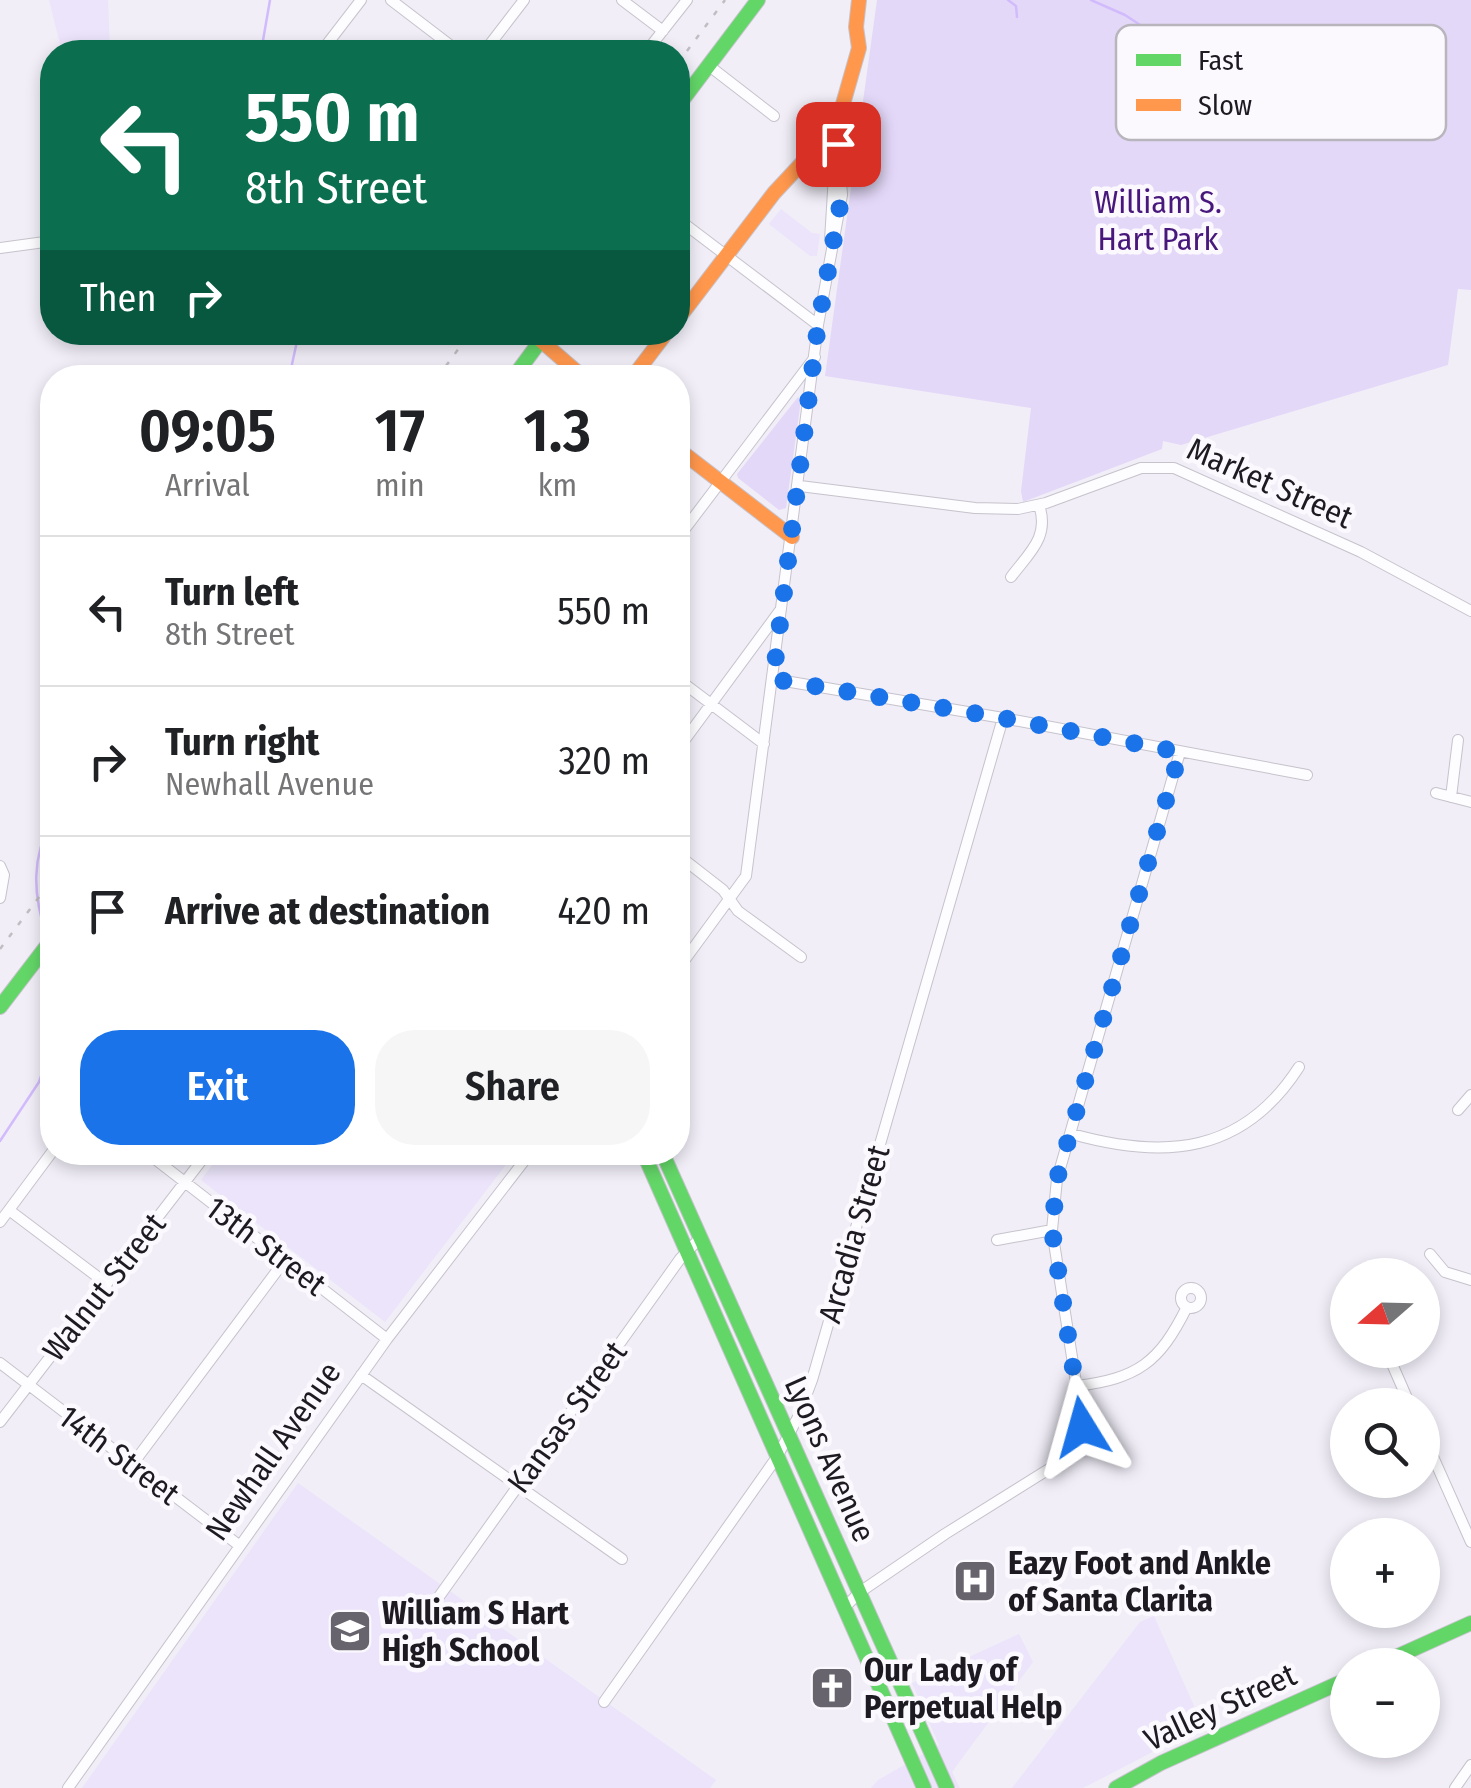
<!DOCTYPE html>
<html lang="en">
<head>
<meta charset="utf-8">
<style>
	:root { --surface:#fff; --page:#f6f6f6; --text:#202124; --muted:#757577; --line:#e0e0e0; --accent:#1a73e8 }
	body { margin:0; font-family:"Fira Sans Condensed",sans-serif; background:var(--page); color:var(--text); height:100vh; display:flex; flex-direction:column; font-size:38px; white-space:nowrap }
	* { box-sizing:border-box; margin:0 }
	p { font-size:32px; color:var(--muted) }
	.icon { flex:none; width:55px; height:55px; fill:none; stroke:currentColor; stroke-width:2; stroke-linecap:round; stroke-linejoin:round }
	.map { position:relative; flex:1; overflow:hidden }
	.sheet { position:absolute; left:40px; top:365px; width:650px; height:800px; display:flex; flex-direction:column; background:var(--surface); border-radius:40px; box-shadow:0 5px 15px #0003 }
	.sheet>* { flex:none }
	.hud { position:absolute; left:40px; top:40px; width:650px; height:305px; border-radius:40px; box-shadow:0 5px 15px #0003; background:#0b6e4f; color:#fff; overflow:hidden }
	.needle { width:65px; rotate:250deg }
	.fabs { position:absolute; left:1330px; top:1258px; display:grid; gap:20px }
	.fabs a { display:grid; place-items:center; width:110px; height:110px; border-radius:50%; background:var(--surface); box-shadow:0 5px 15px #0003; font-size:50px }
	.pin { position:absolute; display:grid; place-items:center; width:85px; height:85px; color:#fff; margin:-42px; border-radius:20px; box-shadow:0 5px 15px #0006 }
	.me { position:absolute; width:110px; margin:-55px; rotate:352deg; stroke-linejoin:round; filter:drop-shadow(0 0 8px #0008) }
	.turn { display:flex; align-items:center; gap:35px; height:210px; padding:0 40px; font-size:45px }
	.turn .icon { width:130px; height:130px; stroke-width:2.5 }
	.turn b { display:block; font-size:70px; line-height:85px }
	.then { display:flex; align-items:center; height:95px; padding:0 40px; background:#0003; gap:20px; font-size:38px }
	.eta { display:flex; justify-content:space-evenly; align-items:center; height:170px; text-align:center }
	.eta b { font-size:60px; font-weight:600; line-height:70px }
	.action { display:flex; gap:20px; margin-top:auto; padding:20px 40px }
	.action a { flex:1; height:115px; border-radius:40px; background:var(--accent); color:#fff; font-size:40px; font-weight:600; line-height:115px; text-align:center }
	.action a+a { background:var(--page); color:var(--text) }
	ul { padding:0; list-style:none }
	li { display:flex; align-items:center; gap:30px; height:150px; padding:0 40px; border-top:2px solid var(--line) }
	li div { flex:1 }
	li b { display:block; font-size:38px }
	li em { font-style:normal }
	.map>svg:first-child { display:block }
</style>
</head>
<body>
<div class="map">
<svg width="1471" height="1788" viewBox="0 0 1471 1788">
	<rect width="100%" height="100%" fill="#f1eef8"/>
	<path fill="#ebe4fa" d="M 49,0 L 108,0 L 110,52 L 62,52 Z
		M 781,209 L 812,233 L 820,234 L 817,256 L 810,256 L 769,224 Z
		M 221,1153 L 221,1152 L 515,1153 L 385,1322 L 201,1180 Z
		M 298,1483 L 716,1780 L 710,1788 L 82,1788 Z
		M 1154,1616 L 1203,1726 L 1083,1788 L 1012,1788 L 1140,1622 Z
		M 1019,1634 L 1033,1662 L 952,1772 L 960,1788 L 871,1788 L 878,1780 L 939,1745 L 912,1683 Z"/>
	<path fill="#e3d8f8" d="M 877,0 L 1471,0 L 1471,290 L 1458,289 L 1448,365 L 1181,445 L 1163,441 L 1162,449 L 1023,502 L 1021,491 L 1031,408 L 825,376 Z
		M 798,397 L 801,400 L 786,508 L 779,510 L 738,478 L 737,474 Z"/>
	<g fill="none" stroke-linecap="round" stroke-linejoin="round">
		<path stroke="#d2bbfc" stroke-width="2.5" d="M 1008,0 L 1016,6 L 1017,17
			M 1091,0 L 1125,15 L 1157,36 L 1220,53
			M 261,52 L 270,0
			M 289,378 L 299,332
			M 46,934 C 33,894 31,858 52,820
			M 0,1141 L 39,1082 L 52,1045"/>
		<g stroke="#c6c3cc" stroke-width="12">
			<path id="street" d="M 391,0 L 459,52
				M 622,0 L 663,31
				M 321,52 L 361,0
				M 484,52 L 524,0
				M 646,52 L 687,0
				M 708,65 L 774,116
				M 824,150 L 834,175 L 830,240
				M 678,219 L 818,325
				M 0,248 L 52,241
				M 800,486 L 975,508 L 1018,509 L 1046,503 L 1141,468 L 1174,468 L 1361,552 L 1471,611
				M 678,538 L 815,357
				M 1011,577 C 1029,553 1050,537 1039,505
				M 678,679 L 764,744
				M 773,679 L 1003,718 L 1307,775
				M 678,749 L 781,609
				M 1436,793 L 1471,802
				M 1451,797 L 1458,740
				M 678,855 L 723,890 L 738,911 L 801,957
				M 0,866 L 4,875 L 0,898
				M 678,969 L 746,876 L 818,325 L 842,195 L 838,144
				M 1458,1110 L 1471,1095
				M 1072,1134 C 1165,1160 1243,1154 1299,1067
				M 146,1152 L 387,1339
				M 9,1210 L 107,1284
				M 0,1222 L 52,1152
				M 997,1240 L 1052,1230
				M 1430,1254 L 1445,1272 L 1471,1280
				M1181 1298a10 10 0 1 1 20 0a10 10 0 1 1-20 0Z
				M 1386,1350 L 1410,1405
				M 0,1363 L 240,1546
				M 361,1375 L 622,1559
				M 1077,1386 C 1138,1378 1159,1363 1187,1307
				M 0,1422 L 208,1152
				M 1422,1432 L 1471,1542
				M 132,1465 L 285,1260
				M 438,1598 L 680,1259 L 700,1238
				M 845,1607 L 860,1592 L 945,1534 L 1073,1454 L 1083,1427 L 1052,1230 L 1057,1179 L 1180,752
				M 604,1702 L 777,1457 L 798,1417 L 812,1380 L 1003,718
				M 68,1788 L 387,1339 L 531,1152
				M 1455,1788 L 1471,1765"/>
		</g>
		<g stroke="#c6c3cc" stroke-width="16">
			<path id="fast" d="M 678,106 L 758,0
				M804 130a20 20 0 1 1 40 0a20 20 0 1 1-40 0Z
				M 513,378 L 547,332
				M 0,1007 L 52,939
				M 643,1152 L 924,1788
				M 662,1152 L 947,1788
				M 1378,1665 L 1471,1623
				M 1116,1788 L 1161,1763 L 1348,1679"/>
		</g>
		<g stroke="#c6c3cc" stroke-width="16">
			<path id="slow" d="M 839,118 L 859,48 L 856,27 L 859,0
				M 678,319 L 774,193 L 816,148
				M 531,332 L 584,378
				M 632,378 L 667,332
				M 678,449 L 792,537"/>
		</g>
		<use href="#street" stroke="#fdfcfe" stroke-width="10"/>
		<use href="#fast" stroke="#63d668" stroke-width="14"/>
		<use href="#slow" stroke="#ff974d" stroke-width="14"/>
		<path stroke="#c0bec2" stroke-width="2.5" stroke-dasharray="5 10" stroke-linecap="butt" d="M 678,63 L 725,0
			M 437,378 L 471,332
			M 0,949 L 52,880"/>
	</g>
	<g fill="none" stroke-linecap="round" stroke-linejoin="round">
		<path stroke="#1a73e8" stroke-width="18" stroke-dasharray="0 32.4" d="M 838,144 L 842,195 L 818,325 L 773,679 L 1003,718 L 1180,752 L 1057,1179 L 1052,1230 L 1082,1427"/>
	</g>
	<defs>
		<g id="hospital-square" transform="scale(2.25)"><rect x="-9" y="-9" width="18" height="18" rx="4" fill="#67646d" stroke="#fbf9fe"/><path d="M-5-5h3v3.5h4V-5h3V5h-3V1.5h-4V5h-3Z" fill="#fff"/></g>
		<g id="school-square" transform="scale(2.25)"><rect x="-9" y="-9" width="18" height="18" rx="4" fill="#67646d" stroke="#fbf9fe"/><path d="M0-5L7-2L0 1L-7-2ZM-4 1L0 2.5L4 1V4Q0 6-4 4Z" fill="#fff"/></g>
		<g id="church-square" transform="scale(2.25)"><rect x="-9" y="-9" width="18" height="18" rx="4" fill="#67646d" stroke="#fbf9fe"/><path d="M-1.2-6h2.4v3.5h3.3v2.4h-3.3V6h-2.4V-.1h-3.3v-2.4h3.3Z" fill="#fff"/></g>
	</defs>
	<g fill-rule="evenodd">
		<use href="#hospital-square" x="975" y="1581"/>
		<use href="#school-square" x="350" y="1631"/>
		<use href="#church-square" x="832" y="1688"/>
	</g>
	<g text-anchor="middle" stroke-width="9" stroke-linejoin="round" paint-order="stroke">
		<g font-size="32" fill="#48177c" stroke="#fbf9fe">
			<text x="1158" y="213">William S.<tspan x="1158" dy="37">Hart Park</tspan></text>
		</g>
		<g font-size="32" fill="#1d1a22" stroke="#fbf9fe">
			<text transform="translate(1270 483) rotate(24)" y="11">Market Street</text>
			<text transform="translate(854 1234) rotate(-74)" y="11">Arcadia Street</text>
			<text transform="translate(266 1246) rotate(37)" y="11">13th Street</text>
			<text transform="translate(104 1287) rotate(-52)" y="11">Walnut Street</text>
			<text transform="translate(567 1417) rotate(-54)" y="11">Kansas Street</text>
			<text transform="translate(273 1451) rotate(-55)" y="11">Newhall Avenue</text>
			<text transform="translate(119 1455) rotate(37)" y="11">14th Street</text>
			<text transform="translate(830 1459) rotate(66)" y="11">Lyons Avenue</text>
			<text transform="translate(1220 1707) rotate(-25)" y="11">Valley Street</text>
		</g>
		<g font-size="32" font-weight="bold" fill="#1d1a22" stroke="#fbf9fe" text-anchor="start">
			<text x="1008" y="1574">Eazy Foot and Ankle<tspan x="1008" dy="37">of Santa Clarita</tspan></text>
			<text x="382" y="1624">William S Hart<tspan x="382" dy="37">High School</tspan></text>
			<text x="864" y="1681">Our Lady of<tspan x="864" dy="37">Perpetual Help</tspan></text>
		</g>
	</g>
	<rect x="1116" y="25" width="330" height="115" rx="15" fill="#fbf9fe" stroke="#b8b6bc" stroke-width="2.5"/>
	<rect x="1136" y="54" width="45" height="12" fill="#63d668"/>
	<rect x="1136" y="99" width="45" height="12" fill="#ff974d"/>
	<g font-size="28" fill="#1d1a22">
		<text x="1198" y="70">Fast</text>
		<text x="1198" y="115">Slow</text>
	</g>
</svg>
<div class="fabs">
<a><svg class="needle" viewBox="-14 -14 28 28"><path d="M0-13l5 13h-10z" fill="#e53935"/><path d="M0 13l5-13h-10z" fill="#757577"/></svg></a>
<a><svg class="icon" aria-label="search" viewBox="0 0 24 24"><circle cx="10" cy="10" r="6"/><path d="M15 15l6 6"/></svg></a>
<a>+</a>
<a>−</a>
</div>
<div class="pin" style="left:838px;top:144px;background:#d93025"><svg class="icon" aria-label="arrive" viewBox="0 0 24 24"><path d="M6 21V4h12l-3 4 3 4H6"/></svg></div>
<svg class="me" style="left:1082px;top:1427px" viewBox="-20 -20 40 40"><path d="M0-17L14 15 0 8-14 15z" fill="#1a73e8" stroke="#fff" stroke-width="4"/></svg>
<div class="hud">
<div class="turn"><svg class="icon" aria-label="left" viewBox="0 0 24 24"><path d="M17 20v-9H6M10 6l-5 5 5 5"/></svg><div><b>550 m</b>8th Street</div></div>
<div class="then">Then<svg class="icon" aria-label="right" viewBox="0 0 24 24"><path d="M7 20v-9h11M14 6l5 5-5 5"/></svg></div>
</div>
<section class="sheet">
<div class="eta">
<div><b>09:05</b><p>Arrival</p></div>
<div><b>17</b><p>min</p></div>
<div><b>1.3</b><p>km</p></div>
</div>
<ul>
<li><svg class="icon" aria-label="left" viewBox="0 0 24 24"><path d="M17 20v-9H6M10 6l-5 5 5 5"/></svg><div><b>Turn left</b><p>8th Street</p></div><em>550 m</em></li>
<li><svg class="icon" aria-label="right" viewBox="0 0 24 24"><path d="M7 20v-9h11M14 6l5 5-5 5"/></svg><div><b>Turn right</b><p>Newhall Avenue</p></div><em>320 m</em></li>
<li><svg class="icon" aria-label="arrive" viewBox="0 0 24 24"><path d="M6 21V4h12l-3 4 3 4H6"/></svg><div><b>Arrive at destination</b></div><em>420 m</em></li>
</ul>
<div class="action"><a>Exit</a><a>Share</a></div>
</section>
</div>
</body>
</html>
